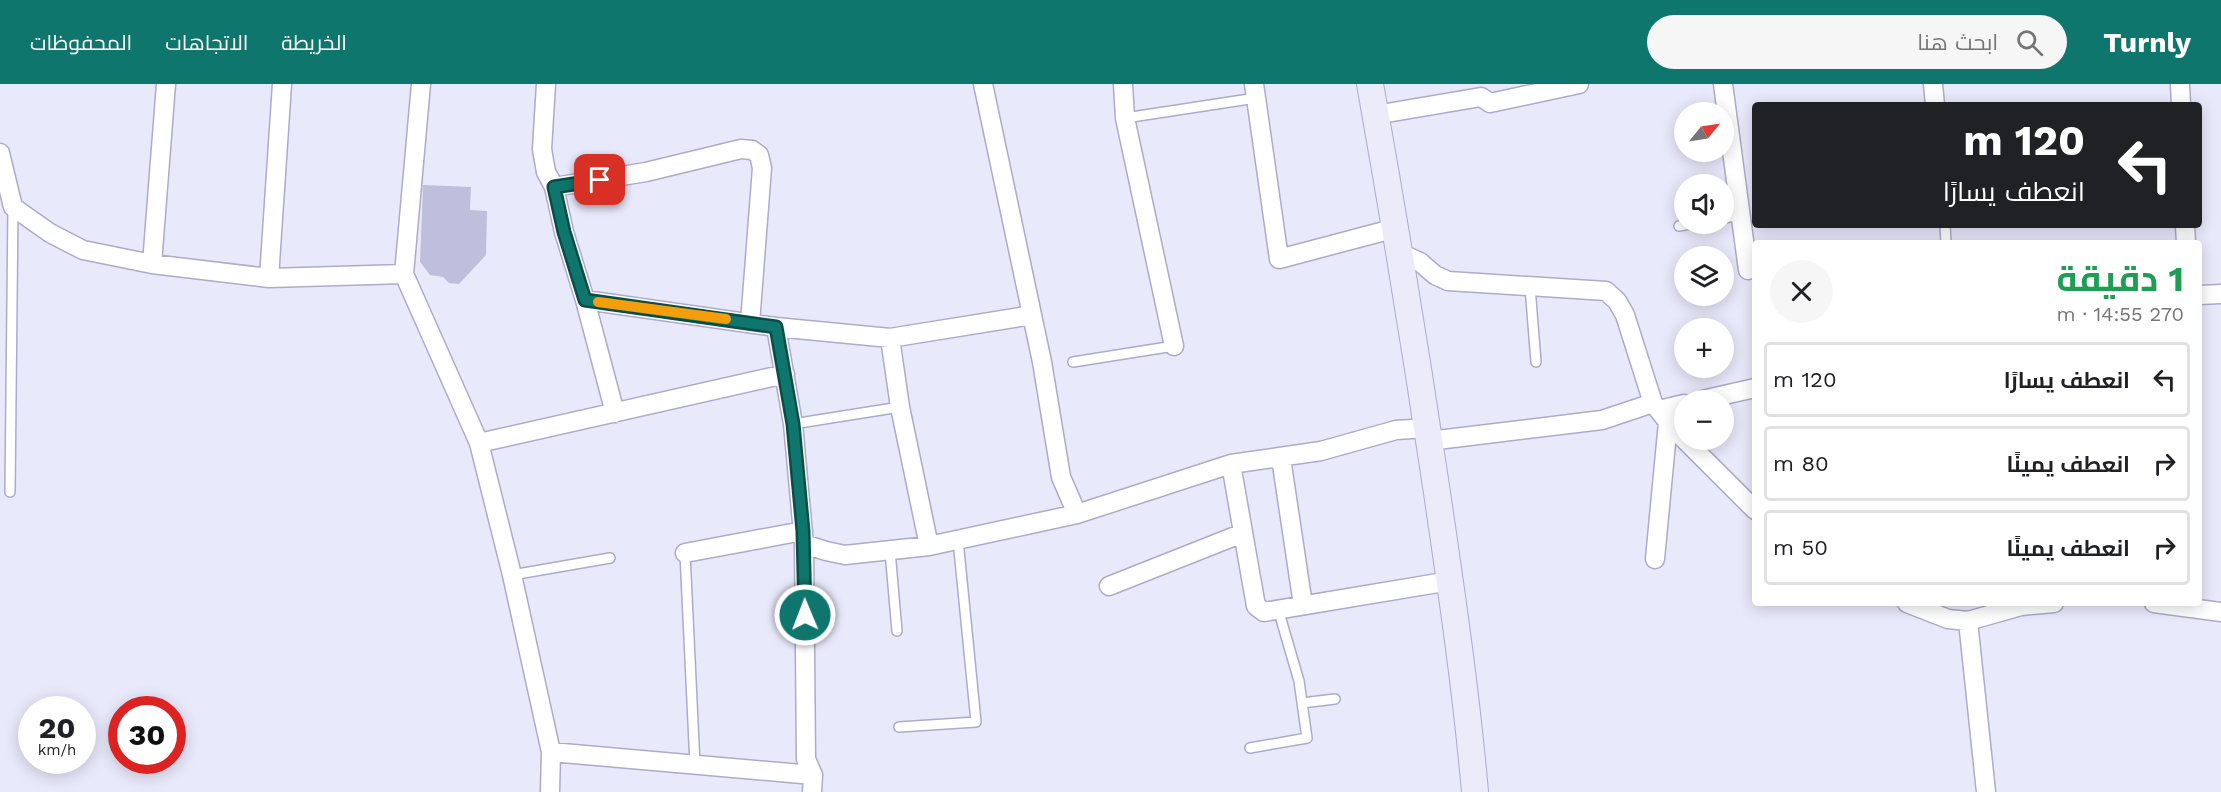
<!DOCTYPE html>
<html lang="ar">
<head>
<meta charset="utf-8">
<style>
	:root { --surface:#fff; --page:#f6f6f6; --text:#202124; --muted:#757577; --line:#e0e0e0; --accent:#0f766e }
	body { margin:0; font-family:"Work Sans",Cairo,sans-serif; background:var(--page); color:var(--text); direction:rtl; height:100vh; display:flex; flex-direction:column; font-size:22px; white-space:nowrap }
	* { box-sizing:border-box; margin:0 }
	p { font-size:20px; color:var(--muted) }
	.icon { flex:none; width:33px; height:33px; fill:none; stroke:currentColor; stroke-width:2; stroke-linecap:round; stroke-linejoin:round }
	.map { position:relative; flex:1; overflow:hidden; direction:ltr }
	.panel { position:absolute; left:1752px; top:156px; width:450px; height:366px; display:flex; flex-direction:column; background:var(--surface); border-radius:6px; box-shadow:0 3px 15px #0003; direction:rtl }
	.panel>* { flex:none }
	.banner { position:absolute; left:1752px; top:18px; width:450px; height:126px; border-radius:6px; box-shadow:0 3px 15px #0003; direction:rtl; background:#202124; color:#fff; overflow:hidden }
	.needle { width:39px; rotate:60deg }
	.tools { position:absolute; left:1674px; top:18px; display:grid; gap:12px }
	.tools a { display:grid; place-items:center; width:60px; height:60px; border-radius:50%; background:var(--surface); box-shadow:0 3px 15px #0003; font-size:30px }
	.speed { position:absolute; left:18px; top:612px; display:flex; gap:12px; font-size:30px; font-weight:700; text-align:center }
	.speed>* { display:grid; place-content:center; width:78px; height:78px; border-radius:50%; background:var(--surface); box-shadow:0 3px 15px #0003; line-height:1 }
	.speed small { font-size:15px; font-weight:400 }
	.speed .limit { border:9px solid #d22; background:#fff; color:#111 }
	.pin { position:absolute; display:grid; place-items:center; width:51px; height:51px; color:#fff; margin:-26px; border-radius:12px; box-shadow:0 3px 9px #0006 }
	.me { position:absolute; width:66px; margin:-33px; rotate:359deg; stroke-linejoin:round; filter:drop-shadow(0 0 4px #0008) }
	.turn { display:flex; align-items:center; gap:21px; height:126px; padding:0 18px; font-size:27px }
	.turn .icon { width:78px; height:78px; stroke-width:2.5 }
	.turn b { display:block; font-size:42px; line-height:51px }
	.round { display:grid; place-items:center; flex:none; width:63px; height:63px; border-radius:32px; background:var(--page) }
	.headline { display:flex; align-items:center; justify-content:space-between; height:102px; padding:0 18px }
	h1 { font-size:36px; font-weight:700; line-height:45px; color:#1e9e55 }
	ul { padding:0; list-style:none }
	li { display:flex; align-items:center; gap:18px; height:75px; margin:0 12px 9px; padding:0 6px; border:3px solid var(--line); border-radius:6px }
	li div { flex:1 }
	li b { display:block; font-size:22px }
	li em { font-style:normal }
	header { display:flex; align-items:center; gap:36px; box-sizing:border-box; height:84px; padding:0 30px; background:var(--accent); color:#fff }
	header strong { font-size:28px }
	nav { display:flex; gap:33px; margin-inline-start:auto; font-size:21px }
	.search { width:420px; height:54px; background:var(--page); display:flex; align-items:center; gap:15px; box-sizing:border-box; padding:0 21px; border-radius:33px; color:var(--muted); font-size:22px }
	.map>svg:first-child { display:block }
</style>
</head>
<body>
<header>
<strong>Turnly</strong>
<div class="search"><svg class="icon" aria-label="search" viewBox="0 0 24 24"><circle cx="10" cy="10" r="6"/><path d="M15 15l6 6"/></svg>ابحث هنا</div>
<nav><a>الخريطة</a><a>الاتجاهات</a><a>المحفوظات</a></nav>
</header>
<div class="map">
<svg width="2221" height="708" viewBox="0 0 2221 708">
	<rect width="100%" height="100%" fill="#e9e9fc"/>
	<path fill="#bebedd" d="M 423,101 L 471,103 L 470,126 L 487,127 L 486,171 L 459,200 L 449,199 L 443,193 L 430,191 L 420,178 Z"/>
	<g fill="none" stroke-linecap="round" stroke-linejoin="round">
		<g stroke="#acabca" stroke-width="12">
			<path id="service" d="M 1125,34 L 1256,14
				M 1724,134 L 1741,131
				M 1945,141 L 1946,159
				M 1679,142 L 1691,140
				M 1530,203 L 1536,278
				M 1073,278 L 1174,262
				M 793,340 L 900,323
				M 10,408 L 13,123
				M 890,467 L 897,547
				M 685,469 L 695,681
				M 512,491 L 610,474
				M 1302,619 L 1335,615
				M 899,643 L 976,638 L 958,456
				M 1250,664 L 1307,654 L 1299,597 L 1278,525"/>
		</g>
		<g stroke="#acabca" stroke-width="21">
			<path id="minor" d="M 421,0 L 404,190 L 479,359 L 512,491 L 551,668 L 550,708
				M 546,0 L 542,65 L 546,88 L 554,103 L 564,148 L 585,216 L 615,329
				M 983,0 L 1042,278 L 1061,393 L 1077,430
				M 1123,0 L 1125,34 L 1174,262
				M 1254,0 L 1279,175 L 1396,144
				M 1723,0 L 1748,186
				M 1933,0 L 1935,21
				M 2180,0 L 2181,21
				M 1375,31 L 1481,13 L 1490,19 L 1579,0
				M 0,69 L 13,123 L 50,149 L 83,166 L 152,180 L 269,194 L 404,190
				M 554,103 L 646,88 L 741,65 L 752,66 L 759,71 L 762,84 L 750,239
				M 2185,141 L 2186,159
				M 1400,169 L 1420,178 L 1435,191 L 1448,197 L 1606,207 L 1617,217 L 1625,231 L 1653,319 L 1668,338 L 1684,355
				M 152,180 L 166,0
				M 269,194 L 282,0
				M 2199,211 L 2221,210
				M 585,216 L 776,243 L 890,254 L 1032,231
				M 776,243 L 793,340 L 804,460 L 806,675 L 813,691 L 812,708
				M 890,254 L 900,323 L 929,462
				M 1702,316 L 1755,304
				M 1659,326 L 1684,320
				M 1685,356 L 1755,426
				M 1429,357 L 1602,336 L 1653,319
				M 479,359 L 785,290
				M 1281,374 L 1303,521
				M 1231,380 L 1256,522 L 1264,528 L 1450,497
				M 804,460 L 826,467 L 845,471 L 929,462 L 1077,430 L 1231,380 L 1321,367 L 1396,346 L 1427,344
				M 685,469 L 803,447
				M 1655,475 L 1668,338
				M 1109,502 L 1243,449
				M 1907,519 L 1948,535 L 1968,537 L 2021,522 L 2054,519
				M 2154,519 L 2221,528
				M 1968,537 L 1986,708
				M 551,668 L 813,691"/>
		</g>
		<g stroke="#acabca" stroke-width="28">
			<path id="secondary" d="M 1370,0 C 1394,134 1416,268 1436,402 C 1451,504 1466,605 1475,708"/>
		</g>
		<use href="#service" stroke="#fff" stroke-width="9"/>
		<use href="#minor" stroke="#fff" stroke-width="18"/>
		<use href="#secondary" stroke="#ebebf9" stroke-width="26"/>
	</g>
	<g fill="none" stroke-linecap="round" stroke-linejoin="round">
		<g stroke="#0a4d48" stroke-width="15">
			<path id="route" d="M 600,96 L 554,103 L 564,148 L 585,216 L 776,243 L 793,340 L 803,447 L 805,531"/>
		</g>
		<use href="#route" stroke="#0f766e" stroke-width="10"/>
		<path stroke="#f59e0b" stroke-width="10" d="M 598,218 L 726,235"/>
	</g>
</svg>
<div class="tools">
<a><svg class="needle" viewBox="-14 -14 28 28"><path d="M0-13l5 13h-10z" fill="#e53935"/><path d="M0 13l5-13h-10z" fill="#757577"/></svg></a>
<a><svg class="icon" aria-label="sound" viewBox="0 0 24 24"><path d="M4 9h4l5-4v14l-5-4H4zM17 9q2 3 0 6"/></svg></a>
<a><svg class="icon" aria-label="layers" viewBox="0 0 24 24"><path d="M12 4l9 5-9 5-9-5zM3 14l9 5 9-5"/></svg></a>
<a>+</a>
<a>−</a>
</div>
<div class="speed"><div>20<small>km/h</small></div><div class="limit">30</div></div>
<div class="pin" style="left:600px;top:96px;background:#d93025"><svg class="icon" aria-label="arrive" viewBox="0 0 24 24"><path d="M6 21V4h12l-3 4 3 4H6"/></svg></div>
<svg class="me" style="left:805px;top:531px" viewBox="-20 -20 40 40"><circle r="17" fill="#0f766e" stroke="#fff" stroke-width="3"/><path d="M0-11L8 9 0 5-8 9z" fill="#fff"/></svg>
<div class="banner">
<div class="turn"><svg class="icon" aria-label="left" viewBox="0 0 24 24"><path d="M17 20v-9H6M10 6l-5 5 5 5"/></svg><div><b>120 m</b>انعطف يسارًا</div></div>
</div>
<section class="panel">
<div class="headline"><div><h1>1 دقيقة</h1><p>270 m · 14:55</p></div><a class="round"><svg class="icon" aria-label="close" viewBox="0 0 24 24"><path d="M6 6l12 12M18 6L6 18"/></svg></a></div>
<ul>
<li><svg class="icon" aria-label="left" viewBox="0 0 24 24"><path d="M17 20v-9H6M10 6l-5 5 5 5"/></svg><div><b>انعطف يسارًا</b></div><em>120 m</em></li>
<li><svg class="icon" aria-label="right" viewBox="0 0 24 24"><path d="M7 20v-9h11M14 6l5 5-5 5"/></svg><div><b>انعطف يمينًا</b></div><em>80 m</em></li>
<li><svg class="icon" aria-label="right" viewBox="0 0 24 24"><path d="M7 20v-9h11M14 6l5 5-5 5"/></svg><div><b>انعطف يمينًا</b></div><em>50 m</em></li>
</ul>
</section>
</div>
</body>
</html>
